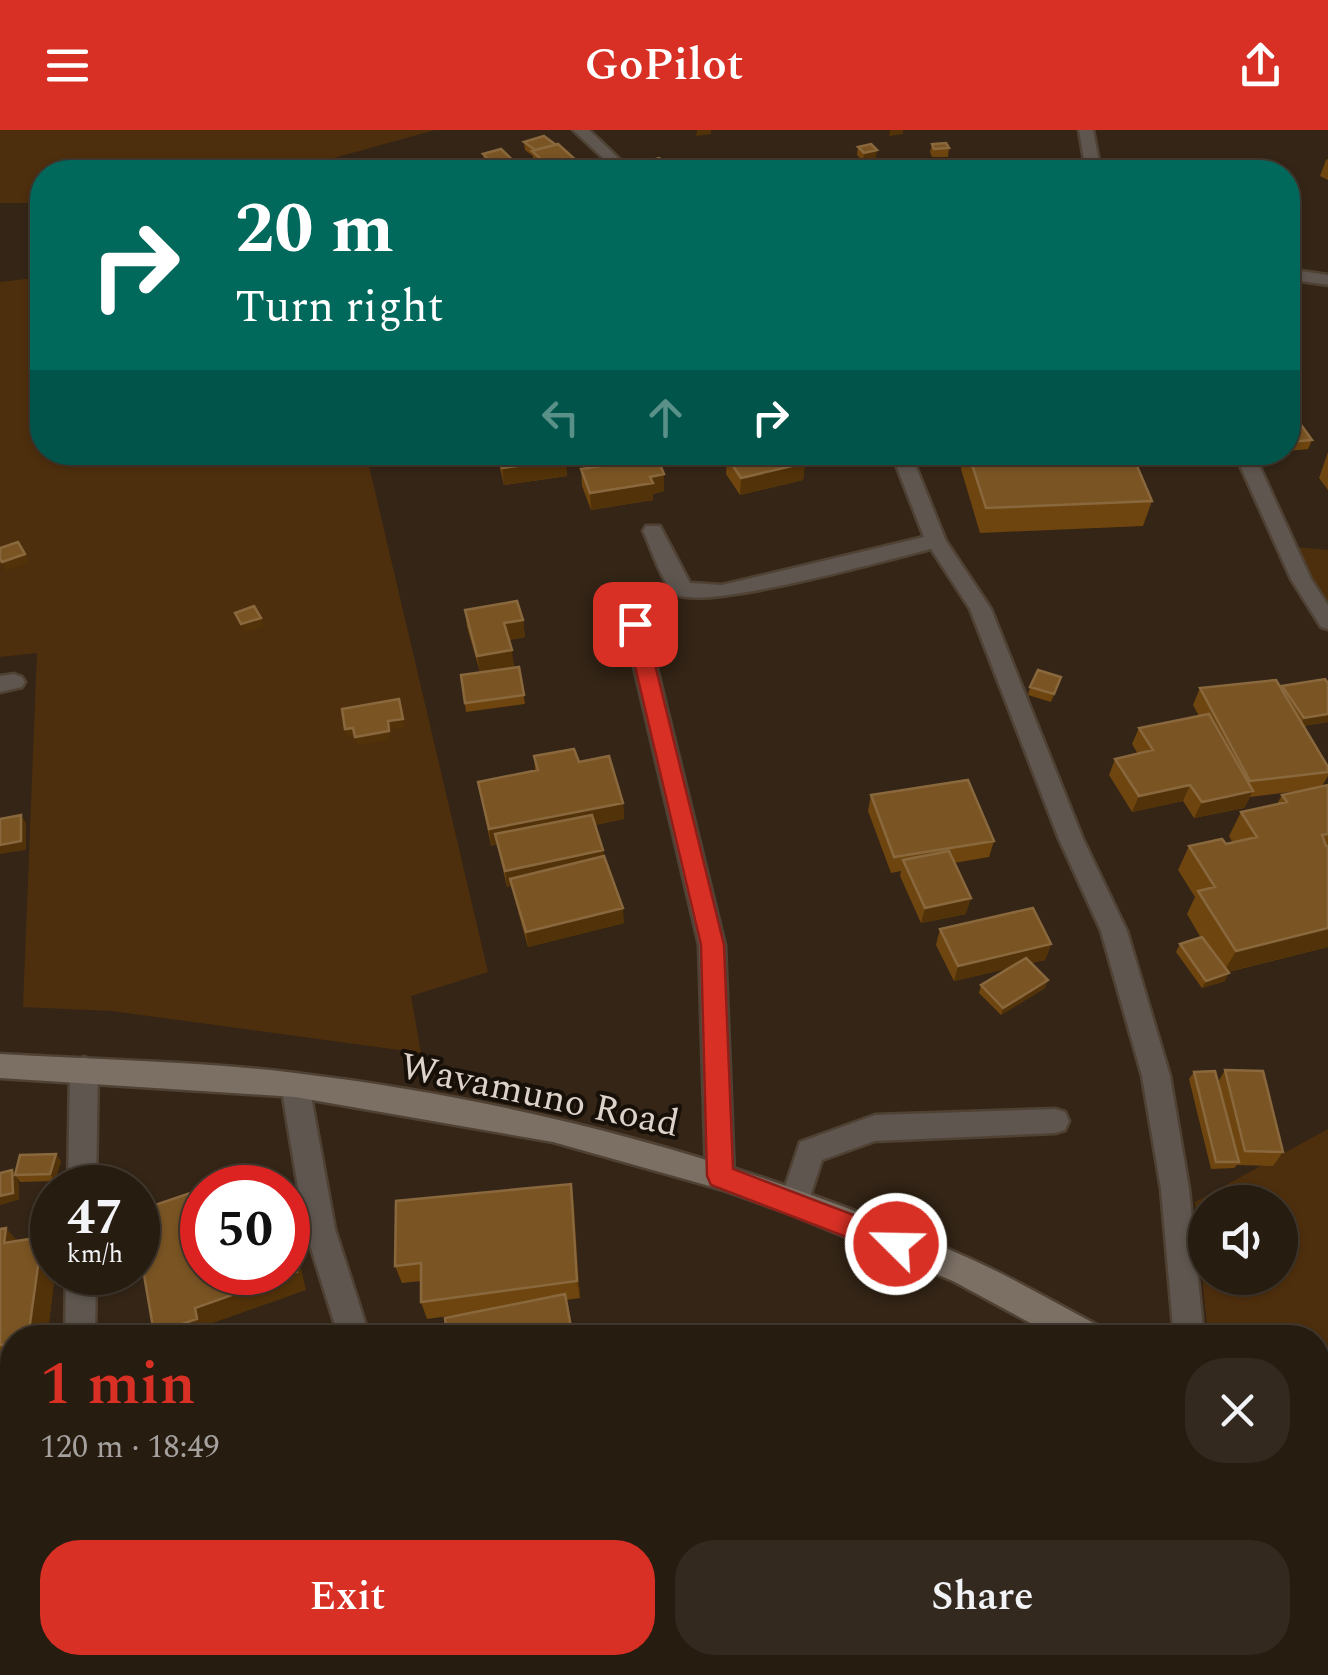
<!DOCTYPE html>
<html lang="en">
<head>
<meta charset="utf-8">
<style>
	:root { --surface:#271c10; --page:#33291e; --text:#f1f3f6; --muted:#a4a19f; --line:#433a30; --accent:#d93025 }
	body { margin:0; font-family:Spectral,serif; background:var(--page); color:var(--text); height:100vh; display:flex; flex-direction:column; font-size:38px; white-space:nowrap }
	* { box-sizing:border-box; margin:0 }
	p { font-size:32px; color:var(--muted) }
	.icon { flex:none; width:55px; height:55px; fill:none; stroke:currentColor; stroke-width:2; stroke-linecap:round; stroke-linejoin:round }
	.map { position:relative; flex:1; overflow:hidden }
	.sheet { position:absolute; left:0px; top:1195px; width:1330px; height:350px; display:flex; flex-direction:column; background:var(--surface); border-radius:40px 40px 0 0; box-shadow:0 2px 8px #0004,0 0 0 2px var(--line) }
	.sheet>* { flex:none }
	.guide { position:absolute; left:30px; top:30px; width:1270px; height:305px; border-radius:40px; box-shadow:0 2px 8px #0004,0 0 0 2px var(--line); background:#00695c; color:#fff; overflow:hidden }
	.tools { position:absolute; left:1188px; top:1055px; display:grid; gap:20px }
	.tools a { display:grid; place-items:center; width:110px; height:110px; border-radius:50%; background:var(--surface); box-shadow:0 2px 8px #0004,0 0 0 2px var(--line); font-size:50px }
	.speed { position:absolute; left:30px; top:1035px; display:flex; gap:20px; font-size:50px; font-weight:700; text-align:center }
	.speed>* { display:grid; place-content:center; width:130px; height:130px; border-radius:50%; background:var(--surface); box-shadow:0 2px 8px #0004,0 0 0 2px var(--line); line-height:1 }
	.speed small { font-size:25px; font-weight:400 }
	.speed .limit { border:15px solid #d22; background:#fff; color:#111 }
	.pin { position:absolute; display:grid; place-items:center; width:85px; height:85px; color:#fff; margin:-42px; border-radius:20px; box-shadow:0 5px 15px #0006 }
	.me { position:absolute; width:110px; margin:-55px; rotate:293deg; stroke-linejoin:round; filter:drop-shadow(0 0 8px #0008) }
	.turn { display:flex; align-items:center; gap:35px; height:210px; padding:0 40px; font-size:45px }
	.turn .icon { width:130px; height:130px; stroke-width:2.5 }
	.turn b { display:block; font-size:70px; line-height:85px }
	.lanes { display:flex; align-items:center; height:95px; padding:0 40px; background:#0003; justify-content:center; gap:50px; direction:ltr }
	.lanes .off { opacity:.35 }
	.round { display:grid; place-items:center; flex:none; width:105px; height:105px; border-radius:40px; background:var(--page) }
	.head { display:flex; align-items:center; justify-content:space-between; height:170px; padding:0 40px }
	h1 { font-size:60px; font-weight:600; line-height:75px; color:var(--accent) }
	.primary-button { display:flex; gap:20px; margin-top:auto; padding:20px 40px }
	.primary-button a { flex:1; height:115px; border-radius:40px; background:var(--accent); color:#fff; font-size:40px; font-weight:600; line-height:115px; text-align:center }
	.primary-button a+a { background:var(--page); color:var(--text) }
	header { display:flex; justify-content:space-between; align-items:center; height:130px; padding:0 40px; background:var(--accent); color:#fff; font-size:45px; font-weight:600 }
	.map>svg:first-child { display:block }
</style>
</head>
<body>
<header><svg class="icon" aria-label="menu" viewBox="0 0 24 24"><path d="M4 6h16M4 12h16M4 18h16"/></svg>GoPilot<svg class="icon" aria-label="share" viewBox="0 0 24 24"><path d="M12 15V3M7 8l5-5 5 5M5 13v7h14v-7"/></svg></header>
<div class="map">
<svg width="1328" height="1545" viewBox="0 0 1328 1545">
	<rect width="100%" height="100%" fill="#342516"/>
	<path fill="#4e2f0d" fill-rule="evenodd" d="M 0,0 L 435,0 L 334,28 L 255,42 L 42,42 L 42,73 L 0,73 Z
		M 42,147 L 42,322 L 366,323 L 488,842 L 411,866 L 421,923 L 112,881 L 23,877 L 37,523 L 0,527 L 0,152 Z
		M 1295,417 L 1328,420 L 1328,480 Z
		M 1328,999 L 1328,1288 L 1318,1282 L 1318,1208 L 1208,1207 L 1195,1072 ZM 1205,1072 L 1280,1072 L 1280,1148 L 1205,1148 Z
		M 1318,1391 L 1328,1397 L 1328,1545 L 1267,1545 L 1265,1533 L 1318,1532 Z"/>
	<g fill="none" stroke-linecap="round" stroke-linejoin="round">
		<g stroke="#4f4133" stroke-width="5">
			<path id="lane" d="M 573,0 L 589,0 L 633,42 L 618,42 Z
				M 14,544 L 22,547 L 25,552 L 22,557 L 0,562 L 0,546 Z
				M 84,927 L 94,931 L 98,939 L 96,1058 L 68,1058 L 70,939 L 74,931 Z
				M 1055,979 L 1065,982 L 1069,991 L 1065,1000 L 1055,1003 L 875,1011 L 822,1030 L 805,1082 L 795,1085 L 785,1082 L 780,1072 L 800,1012 L 875,985 Z
				M 66,1142 L 96,1142 L 95,1208 L 65,1208 Z
				M 12,1275 L 12,1307 L 0,1310 L 0,1278 Z"/>
		</g>
		<g stroke="#4f4133" stroke-width="5">
			<path id="street" d="M 1079,0 L 1093,0 L 1101,42 L 1086,42 Z
				M 1288,139 L 1328,145 L 1328,155 L 1288,149 Z
				M 891,322 L 910,322 L 946,411 L 991,479 L 1083,709 L 1127,801 L 1170,946 L 1189,1059 L 1204,1208 L 1174,1208 L 1161,1059 L 1142,946 L 1101,801 L 1059,709 L 970,479 L 931,419 C 894,428 696,484 675,463 C 660,450 652,419 643,401 L 646,396 L 660,396 L 690,453 L 722,455 L 924,407 Z
				M 1234,322 L 1253,322 L 1311,449 L 1328,475 L 1328,499 L 1321,497 L 1291,449 Z
				M 635,487 L 646,494 L 725,815 L 734,1046 L 730,1055 L 720,1059 L 710,1055 L 706,1046 L 699,815 L 624,494 Z
				M 295,943 L 305,946 L 309,955 L 335,1099 L 370,1208 L 339,1208 L 305,1099 L 281,955 L 285,946 Z
				M 422,1532 L 458,1532 L 461,1545 L 425,1545 Z
				M 1214,1532 L 1250,1532 L 1252,1545 L 1216,1545 Z"/>
		</g>
		<g stroke="#4f4133" stroke-width="5">
			<path id="secondary" d="M 0,924 C 98,930 198,931 295,943 C 529,971 759,1034 973,1130 C 1017,1150 1059,1175 1101,1197 L 1105,1208 L 1058,1208 L 953,1151 L 790,1084 L 720,1059 L 553,1012 L 295,967 L 0,948 Z
				M 1318,1304 L 1328,1308 L 1328,1341 L 1318,1337 Z"/>
		</g>
		<use href="#lane" fill="#5e564f" fill-rule="evenodd"/>
		<use href="#street" fill="#5e564f" fill-rule="evenodd"/>
		<use href="#secondary" fill="#7c7065" fill-rule="evenodd"/>
	</g>
	<path fill="#6e450f" d="M 524,12 L 589,42 L 539,42 L 534,37 L 533,26 L 525,20 Z
		M 932,14 L 949,18 L 948,27 L 932,27 L 930,22 Z
		M 858,17 L 876,28 L 863,31 L 857,25 Z
		M 483,24 L 522,42 L 494,42 L 484,32 Z
		M 1328,29 L 1328,50 L 1320,46 L 1326,30 Z
		M 645,32 L 670,42 L 648,42 L 645,40 Z
		M 1288,293 L 1312,310 L 1308,319 L 1288,321 Z
		M 496,322 L 564,322 L 567,346 L 504,355 Z
		M 599,322 L 684,322 L 684,330 L 661,336 L 659,333 L 664,361 L 653,364 L 653,370 L 591,380 L 582,356 L 581,339 L 601,336 Z
		M 739,322 L 830,322 L 830,326 L 805,333 L 803,350 L 740,365 L 726,344 L 727,327 L 739,324 Z
		M 964,322 L 1131,322 L 1152,371 L 1143,396 L 980,403 L 961,339 Z
		M 1328,322 L 1328,360 L 1319,348 Z
		M 465,480 L 523,490 L 525,507 L 509,510 L 514,537 L 499,540 L 519,537 L 525,574 L 466,582 L 461,545 L 480,542 L 467,497 Z
		M 1061,547 L 1051,572 L 1028,565 L 1030,557 Z
		M 1282,556 L 1328,592 L 1303,596 L 1328,642 L 1328,646 L 1322,656 L 1328,655 L 1328,817 L 1228,842 L 1225,851 L 1202,858 L 1176,822 L 1180,814 L 1201,808 L 1187,784 L 1195,767 L 1178,740 L 1189,716 L 1233,713 L 1229,706 L 1241,682 L 1277,674 L 1282,665 L 1306,660 L 1250,667 L 1244,678 L 1194,688 L 1183,671 L 1132,682 L 1109,645 L 1115,629 L 1138,624 L 1132,614 L 1139,598 L 1199,586 L 1193,575 L 1200,558 L 1281,558 Z
		M 534,626 L 579,632 L 623,673 L 624,689 L 595,695 L 624,793 L 528,817 L 511,756 L 507,757 L 497,714 L 491,716 L 478,652 L 535,641 Z
		M 871,665 L 994,711 L 989,727 L 954,733 L 966,784 L 921,793 L 900,746 L 901,741 L 891,743 L 868,681 Z
		M 940,799 L 1051,814 L 1045,830 L 1031,833 L 1045,858 L 1001,885 L 979,863 L 981,855 L 1010,838 L 954,851 L 936,815 Z
		M 1225,940 L 1283,1022 L 1273,1036 L 1237,1035 L 1234,1038 L 1211,1039 L 1189,949 L 1194,942 L 1218,952 Z
		M 61,1031 L 55,1051 L 20,1052 L 18,1049 L 19,1069 L 0,1075 L 12,1040 L 15,1043 Z
		M 571,1054 L 580,1168 L 427,1189 L 421,1172 L 421,1151 L 402,1153 L 395,1136 Z
		M 0,1099 L 55,1142 L 47,1208 L 12,1208 L 12,1232 L 0,1234 Z
		M 904,1532 L 1001,1532 L 1003,1545 L 906,1545 Z
		M 1047,1532 L 1195,1532 L 1198,1545 L 1050,1545 Z"/>
	<path fill="#523209" d="M 697,0 L 711,0 L 711,4 L 696,6 Z
		M 890,0 L 903,0 L 903,4 L 889,6 Z
		M 877,20 L 876,28 L 863,31 L 864,23 Z
		M 670,36 L 670,42 L 655,42 L 655,40 Z
		M 678,322 L 684,322 L 684,330 L 661,336 L 661,327 Z
		M 812,322 L 830,322 L 830,326 L 803,334 L 805,333 L 803,350 L 740,365 L 741,348 L 803,334 L 803,325 Z
		M 566,329 L 567,346 L 504,355 L 502,338 Z
		M 664,344 L 664,361 L 653,364 L 653,370 L 591,380 L 590,363 Z
		M 25,424 L 29,432 L 6,441 L 2,432 Z
		M 261,488 L 264,496 L 244,503 L 241,494 Z
		M 523,490 L 525,507 L 506,510 L 504,493 Z
		M 512,520 L 514,537 L 480,543 L 477,526 Z
		M 1328,584 L 1328,592 L 1300,596 L 1304,588 Z
		M 403,589 L 405,597 L 390,600 L 388,591 Z
		M 353,598 L 355,606 L 347,608 L 345,599 Z
		M 389,601 L 391,609 L 357,616 L 355,607 Z
		M 1190,655 L 1183,671 L 1132,682 L 1139,666 Z
		M 1253,661 L 1244,678 L 1194,688 L 1202,672 Z
		M 623,673 L 624,689 L 498,714 L 495,704 L 497,714 L 491,716 L 489,699 Z
		M 21,685 L 26,693 L 26,720 L 0,724 L 0,715 Z
		M 603,720 L 604,736 L 510,749 L 511,756 L 507,757 L 505,741 Z
		M 971,768 L 966,784 L 921,793 L 925,778 Z
		M 623,778 L 624,793 L 528,817 L 526,802 Z
		M 1328,798 L 1328,817 L 1223,843 L 1236,821 Z
		M 1051,814 L 1045,830 L 954,851 L 958,836 Z
		M 1229,843 L 1225,851 L 1202,858 L 1206,851 Z
		M 1048,850 L 1045,858 L 1001,885 L 1003,878 Z
		M 56,1024 L 61,1031 L 55,1051 L 50,1044 Z
		M 12,1040 L 18,1049 L 19,1069 L 0,1075 L 0,1066 Z
		M 571,1054 L 574,1074 L 580,1168 L 577,1151 Z
		M 288,1082 L 306,1160 L 207,1195 L 209,1205 L 203,1208 L 158,1208 L 154,1203 L 195,1178 L 288,1102 Z
		M 6,1098 L 22,1116 L 4,1113 Z
		M 42,1107 L 52,1120 L 52,1142 L 55,1142 L 47,1208 L 28,1208 Z
		M 0,1466 L 12,1468 L 12,1485 L 9,1483 L 9,1515 L 0,1518 Z
		M 136,1532 L 147,1532 L 148,1545 L 137,1545 Z
		M 302,1532 L 315,1532 L 312,1545 L 299,1545 Z"/>
	<path fill="#7a5423" stroke="#8a683d" stroke-width="2.5" d="M 544,6 L 556,15 L 535,20 L 524,12 Z
		M 946,13 L 949,18 L 934,19 L 932,14 Z
		M 558,14 L 589,42 L 547,42 L 545,41 L 551,39 L 532,21 Z
		M 871,14 L 877,20 L 864,23 L 858,17 Z
		M 501,19 L 522,39 L 509,42 L 501,42 L 483,24 Z
		M 659,28 L 670,36 L 655,40 L 645,32 Z
		M 602,32 L 611,37 L 600,41 L 592,36 Z
		M 784,37 L 788,42 L 777,42 L 774,39 Z
		M 1299,292 L 1312,310 L 1289,312 L 1288,310 L 1288,293 Z
		M 498,322 L 564,322 L 566,329 L 502,338 Z
		M 602,322 L 655,322 L 664,344 L 650,347 L 653,353 L 590,363 L 581,339 L 607,335 Z
		M 658,322 L 678,322 L 661,327 Z
		M 746,322 L 797,322 L 805,333 L 741,348 L 727,327 Z
		M 968,322 L 1131,322 L 1152,371 L 986,378 Z
		M 18,412 L 25,424 L 2,432 L 0,429 L 0,418 Z
		M 517,471 L 523,490 L 504,493 L 512,520 L 477,526 L 465,480 Z
		M 254,476 L 261,488 L 241,494 L 235,483 Z
		M 519,537 L 524,565 L 465,573 L 461,545 Z
		M 1038,540 L 1061,547 L 1054,564 L 1030,557 Z
		M 1325,549 L 1328,553 L 1328,584 L 1304,588 L 1282,556 Z
		M 1276,550 L 1328,637 L 1328,642 L 1250,651 L 1200,558 Z
		M 399,569 L 403,589 L 388,591 L 389,601 L 355,607 L 353,598 L 345,599 L 342,579 Z
		M 1209,584 L 1253,661 L 1202,672 L 1190,655 L 1139,666 L 1115,629 L 1153,620 L 1139,598 Z
		M 574,619 L 579,632 L 609,626 L 623,673 L 489,699 L 478,652 L 538,640 L 534,626 Z
		M 968,650 L 994,711 L 894,727 L 871,665 Z
		M 1328,655 L 1328,704 L 1322,705 L 1326,716 L 1328,716 L 1328,798 L 1236,821 L 1198,761 L 1215,757 L 1189,716 L 1222,709 L 1226,714 L 1257,707 L 1241,682 L 1287,672 L 1282,665 Z
		M 21,685 L 21,711 L 0,715 L 0,689 Z
		M 592,685 L 603,720 L 505,741 L 495,704 Z
		M 949,721 L 971,768 L 925,778 L 903,730 Z
		M 604,726 L 623,778 L 526,802 L 510,749 Z
		M 1033,778 L 1051,814 L 958,836 L 940,799 Z
		M 1202,807 L 1229,843 L 1206,851 L 1180,814 Z
		M 1026,828 L 1048,850 L 1003,878 L 981,855 Z
		M 1225,940 L 1263,941 L 1283,1022 L 1245,1021 Z
		M 1215,941 L 1239,1032 L 1216,1032 L 1194,942 Z
		M 56,1024 L 50,1044 L 15,1045 L 20,1025 Z
		M 12,1040 L 13,1063 L 0,1066 L 0,1043 Z
		M 252,1042 L 255,1058 L 206,1058 Z
		M 571,1054 L 577,1151 L 421,1172 L 421,1133 L 395,1136 L 396,1071 Z
		M 202,1059 L 202,1142 L 288,1142 L 288,1102 L 297,1142 L 195,1178 L 197,1189 L 154,1203 L 139,1116 L 158,1110 L 152,1076 Z
		M 6,1098 L 4,1113 L 42,1107 L 28,1208 L 12,1208 L 12,1214 L 0,1215 L 0,1099 Z
		M 565,1164 L 573,1208 L 447,1208 L 445,1188 Z
		M 437,1199 L 439,1208 L 403,1208 Z
		M 12,1296 L 12,1468 L 0,1473 L 0,1300 Z
		M 67,1532 L 136,1532 L 137,1545 L 67,1545 Z
		M 176,1532 L 302,1532 L 299,1545 L 172,1545 Z
		M 516,1532 L 606,1532 L 607,1545 L 516,1545 Z
		M 654,1532 L 797,1532 L 800,1545 L 714,1545 L 714,1542 L 703,1545 L 657,1545 Z
		M 912,1532 L 1001,1532 L 1003,1545 L 914,1545 Z
		M 1061,1532 L 1195,1532 L 1198,1545 L 1064,1545 Z"/>
	<path fill="#d93025" stroke="#8d1f18" stroke-width="2.5" d="M 635,488 L 645,494 L 724,815 L 733,1039 L 906,1105 L 910,1114 L 906,1123 L 896,1126 L 711,1055 L 707,1046 L 701,815 L 625,494 Z"/>
	<g text-anchor="middle" stroke-width="8" stroke-linejoin="round" paint-order="stroke">
		<g font-size="38" fill="#ddd2c9" stroke="#161009">
			<text transform="translate(540 964) rotate(12)" y="13">Wavamuno Road</text>
		</g>
	</g>
</svg>
<div class="tools">
<a><svg class="icon" aria-label="sound" viewBox="0 0 24 24"><path d="M4 9h4l5-4v14l-5-4H4zM17 9q2 3 0 6"/></svg></a>
</div>
<div class="speed"><div>47<small>km/h</small></div><div class="limit">50</div></div>
<div class="pin" style="left:635px;top:494px;background:#d93025"><svg class="icon" aria-label="arrive" viewBox="0 0 24 24"><path d="M6 21V4h12l-3 4 3 4H6"/></svg></div>
<svg class="me" style="left:896px;top:1114px" viewBox="-20 -20 40 40"><circle r="17" fill="#d93025" stroke="#fff" stroke-width="3"/><path d="M0-11L8 9 0 5-8 9z" fill="#fff"/></svg>
<div class="guide">
<div class="turn"><svg class="icon" aria-label="right" viewBox="0 0 24 24"><path d="M7 20v-9h11M14 6l5 5-5 5"/></svg><div><b>20 m</b>Turn right</div></div>
<div class="lanes"><svg class="icon off" aria-label="left" viewBox="0 0 24 24"><path d="M17 20v-9H6M10 6l-5 5 5 5"/></svg><svg class="icon off" aria-label="ahead" viewBox="0 0 24 24"><path d="M12 20V5M6 11l6-6 6 6"/></svg><svg class="icon" aria-label="right" viewBox="0 0 24 24"><path d="M7 20v-9h11M14 6l5 5-5 5"/></svg></div>
</div>
<section class="sheet">
<div class="head"><div><h1>1 min</h1><p>120 m · 18:49</p></div><a class="round"><svg class="icon" aria-label="close" viewBox="0 0 24 24"><path d="M6 6l12 12M18 6L6 18"/></svg></a></div>
<div class="primary-button"><a>Exit</a><a>Share</a></div>
</section>
</div>
</body>
</html>
